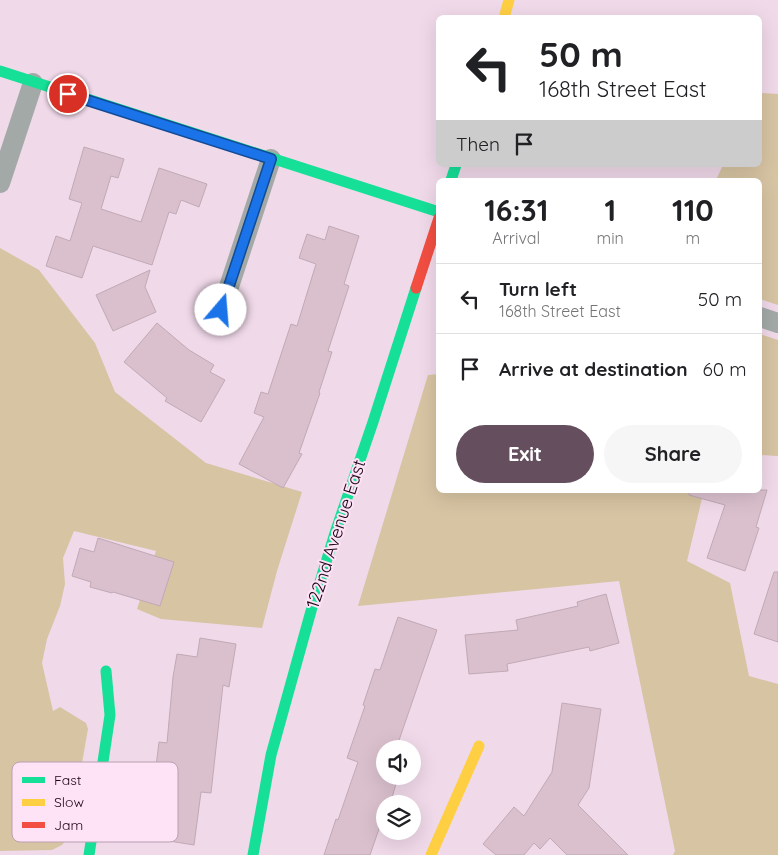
<!DOCTYPE html>
<html lang="en">
<head>
<meta charset="utf-8">
<style>
	:root { --surface:#fff; --page:#f6f6f6; --text:#202124; --muted:#757577; --line:#e0e0e0; --accent:#654f5f }
	body { margin:0; font-family:Quicksand,sans-serif; background:var(--page); color:var(--text); height:100vh; display:flex; flex-direction:column; font-size:19px; white-space:nowrap }
	* { box-sizing:border-box; margin:0 }
	p { font-size:16px; color:var(--muted) }
	.icon { flex:none; width:28px; height:28px; fill:none; stroke:currentColor; stroke-width:2; stroke-linecap:round; stroke-linejoin:round }
	.map { position:relative; flex:1; overflow:hidden }
	.sheet { position:absolute; left:436px; top:178px; width:326px; height:315px; display:flex; flex-direction:column; background:var(--surface); border-radius:8px; box-shadow:0 5px 20px #0002 }
	.sheet>* { flex:none }
	.banner { position:absolute; left:436px; top:15px; width:326px; height:152px; border-radius:8px; box-shadow:0 5px 20px #0002; background:#fff; color:var(--text); overflow:hidden }
	.buttons { position:absolute; left:376px; top:740px; display:grid; gap:10px }
	.buttons a { display:grid; place-items:center; width:45px; height:45px; border-radius:50%; background:var(--surface); box-shadow:0 5px 20px #0002; font-size:25px }
	.pin { position:absolute; display:grid; place-items:center; width:42px; height:42px; color:#fff; margin:-21px; border:2px solid #fff; border-radius:50%; box-shadow:0 1px 5px #0007 }
	.me { position:absolute; width:55px; margin:-28px; rotate:18deg; stroke-linejoin:round; filter:drop-shadow(0 0 4px #0008) }
	.turn { display:flex; align-items:center; gap:18px; height:105px; padding:0 20px; font-size:22px }
	.turn .icon { width:65px; height:65px; stroke-width:2.5 }
	.turn b { display:block; font-size:35px; line-height:42px }
	.then { display:flex; align-items:center; height:48px; padding:0 20px; background:#0003; gap:10px; font-size:19px }
	.eta { display:flex; justify-content:space-evenly; align-items:center; height:85px; text-align:center }
	.eta b { font-size:30px; font-weight:700; line-height:35px }
	.primary-button { display:flex; gap:10px; margin-top:auto; padding:10px 20px }
	.primary-button a { flex:1; height:58px; border-radius:30px; background:var(--accent); color:#fff; font-size:20px; font-weight:700; line-height:58px; text-align:center }
	.primary-button a+a { background:var(--page); color:var(--text) }
	ul { padding:0; list-style:none }
	li { display:flex; align-items:center; gap:15px; height:70px; padding:0 20px; border-top:1px solid var(--line) }
	li div { flex:1 }
	li b { display:block; font-size:19px }
	li em { font-style:normal }
	.map>svg:first-child { display:block }
</style>
</head>
<body>
<div class="map">
<svg width="778" height="855" viewBox="0 0 778 855">
	<rect width="100%" height="100%" fill="#f0d9e9"/>
	<path fill="#d7c4a3" d="M 760,93 L 778,94 L 778,305 L 760,299 L 760,180 L 716,180 L 723,165 L 760,165 Z
		M 0,248 L 39,270 L 95,343 L 115,392 L 206,463 L 302,492 L 277,571 L 262,628 L 161,619 L 137,609 L 156,551 L 74,531 L 63,558 L 65,584 L 60,606 L 47,639 L 42,663 L 53,711 L 60,707 L 86,723 L 88,729 L 70,831 L 67,839 L 62,845 L 52,850 L 0,851 Z
		M 760,334 L 778,340 L 778,456 L 777,456 L 760,455 Z
		M 439,374 L 439,490 L 704,490 L 687,561 L 730,583 L 749,676 L 778,684 L 778,855 L 673,855 L 675,851 L 619,581 L 358,606 L 428,375 Z"/>
	<path fill="#dac0cd" stroke="#c1a9b5" d="M 84,147 L 124,159 L 118,178 L 111,176 L 101,209 L 141,222 L 159,168 L 207,184 L 199,207 L 181,200 L 176,214 L 169,212 L 152,265 L 93,246 L 82,278 L 46,266 L 56,236 L 70,241 L 82,203 L 69,199 Z
		M 329,226 L 359,236 L 344,284 L 349,286 L 328,351 L 332,352 L 319,392 L 320,393 L 299,453 L 302,454 L 283,488 L 239,464 L 264,417 L 254,413 L 261,392 L 268,394 L 291,324 L 297,326 L 316,264 L 299,258 L 307,234 L 325,240 Z
		M 150,270 L 145,287 L 156,312 L 113,331 L 96,295 Z
		M 157,323 L 189,350 L 214,365 L 210,372 L 225,380 L 201,422 L 165,401 L 167,398 L 124,362 Z
		M 689,490 L 767,490 L 756,527 L 759,528 L 745,571 L 707,558 L 725,505 L 689,495 Z
		M 98,538 L 174,562 L 160,606 L 113,592 L 112,593 L 90,587 L 91,582 L 72,576 L 80,548 L 94,552 Z
		M 774,572 L 778,572 L 778,642 L 754,634 Z
		M 606,594 L 619,643 L 590,651 L 589,647 L 507,664 L 508,671 L 469,674 L 465,635 L 518,630 L 516,620 L 578,606 L 577,602 Z
		M 398,617 L 437,630 L 396,749 L 385,749 L 385,780 L 396,784 L 390,804 L 385,804 L 385,817 L 383,824 L 381,823 L 370,855 L 324,855 L 336,819 L 338,820 L 358,762 L 347,758 L 365,706 L 363,705 L 375,669 L 380,670 Z
		M 200,638 L 236,644 L 229,687 L 223,685 L 211,793 L 201,792 L 194,845 L 163,840 L 165,826 L 146,824 L 149,799 L 152,799 L 159,742 L 167,743 L 173,677 L 177,654 L 197,657 Z
		M 562,703 L 601,709 L 589,788 L 578,805 L 628,855 L 567,855 L 550,838 L 540,849 L 534,843 L 524,855 L 496,855 L 483,844 L 514,807 L 524,816 L 552,772 Z"/>
	<g fill="none" stroke-linecap="round" stroke-linejoin="round">
		<path stroke="#a3a9a6" stroke-width="20" d="M 0,183 L 33,83
			M 221,311 L 271,159
			M 760,317 L 778,323"/>
		<path stroke="#16e098" stroke-width="11" d="M 0,71 L 439,212
			M 451,180 L 456,165
			M 89,855 L 110,715 L 106,671
			M 253,855 L 271,755 L 311,611 L 335,533 L 373,422 L 416,288"/>
		<path stroke="#ffcf43" stroke-width="11" d="M 504,18 L 509,0
			M 431,855 L 479,746"/>
		<path stroke="#f24e42" stroke-width="11" d="M 416,288 L 439,218"/>
	</g>
	<g fill="none" stroke-linecap="round" stroke-linejoin="round">
		<g stroke="#114b97" stroke-width="12">
			<path id="route" d="M 68,94 L 271,159 L 221,310"/>
		</g>
		<use href="#route" stroke="#1a73e8" stroke-width="9"/>
	</g>
	<g text-anchor="middle" stroke-width="4" stroke-linejoin="round" paint-order="stroke">
		<g font-size="18" fill="#1a0515" stroke="#fee2f5">
			<text transform="translate(336 534) rotate(-72)" y="6">122nd Avenue East</text>
		</g>
	</g>
	<rect x="12" y="762" width="166" height="80" rx="8" fill="#fee2f5" stroke="#baa0b2" stroke-width="1"/>
	<rect x="22" y="777" width="23" height="6" fill="#16e098"/>
	<rect x="22" y="799" width="23" height="7" fill="#ffcf43"/>
	<rect x="22" y="822" width="23" height="6" fill="#f24e42"/>
	<g font-size="14" fill="#1a0515">
		<text x="54" y="785">Fast</text>
		<text x="54" y="807">Slow</text>
		<text x="54" y="830">Jam</text>
	</g>
</svg>
<div class="buttons">
<a><svg class="icon" aria-label="sound" viewBox="0 0 24 24"><path d="M4 9h4l5-4v14l-5-4H4zM17 9q2 3 0 6"/></svg></a>
<a><svg class="icon" aria-label="layers" viewBox="0 0 24 24"><path d="M12 4l9 5-9 5-9-5zM3 14l9 5 9-5"/></svg></a>
</div>
<div class="pin" style="left:68px;top:94px;background:#d93025"><svg class="icon" aria-label="arrive" viewBox="0 0 24 24"><path d="M6 21V4h12l-3 4 3 4H6"/></svg></div>
<svg class="me" style="left:221px;top:310px" viewBox="-20 -20 40 40"><circle r="19" fill="#fff"/><path d="M0-13L10 11 0 6-10 11z" fill="#1a73e8"/></svg>
<div class="banner">
<div class="turn"><svg class="icon" aria-label="left" viewBox="0 0 24 24"><path d="M17 20v-9H6M10 6l-5 5 5 5"/></svg><div><b>50 m</b>168th Street East</div></div>
<div class="then">Then<svg class="icon" aria-label="arrive" viewBox="0 0 24 24"><path d="M6 21V4h12l-3 4 3 4H6"/></svg></div>
</div>
<section class="sheet">
<div class="eta">
<div><b>16:31</b><p>Arrival</p></div>
<div><b>1</b><p>min</p></div>
<div><b>110</b><p>m</p></div>
</div>
<ul>
<li><svg class="icon" aria-label="left" viewBox="0 0 24 24"><path d="M17 20v-9H6M10 6l-5 5 5 5"/></svg><div><b>Turn left</b><p>168th Street East</p></div><em>50 m</em></li>
<li><svg class="icon" aria-label="arrive" viewBox="0 0 24 24"><path d="M6 21V4h12l-3 4 3 4H6"/></svg><div><b>Arrive at destination</b></div><em>60 m</em></li>
</ul>
<div class="primary-button"><a>Exit</a><a>Share</a></div>
</section>
</div>
</body>
</html>
